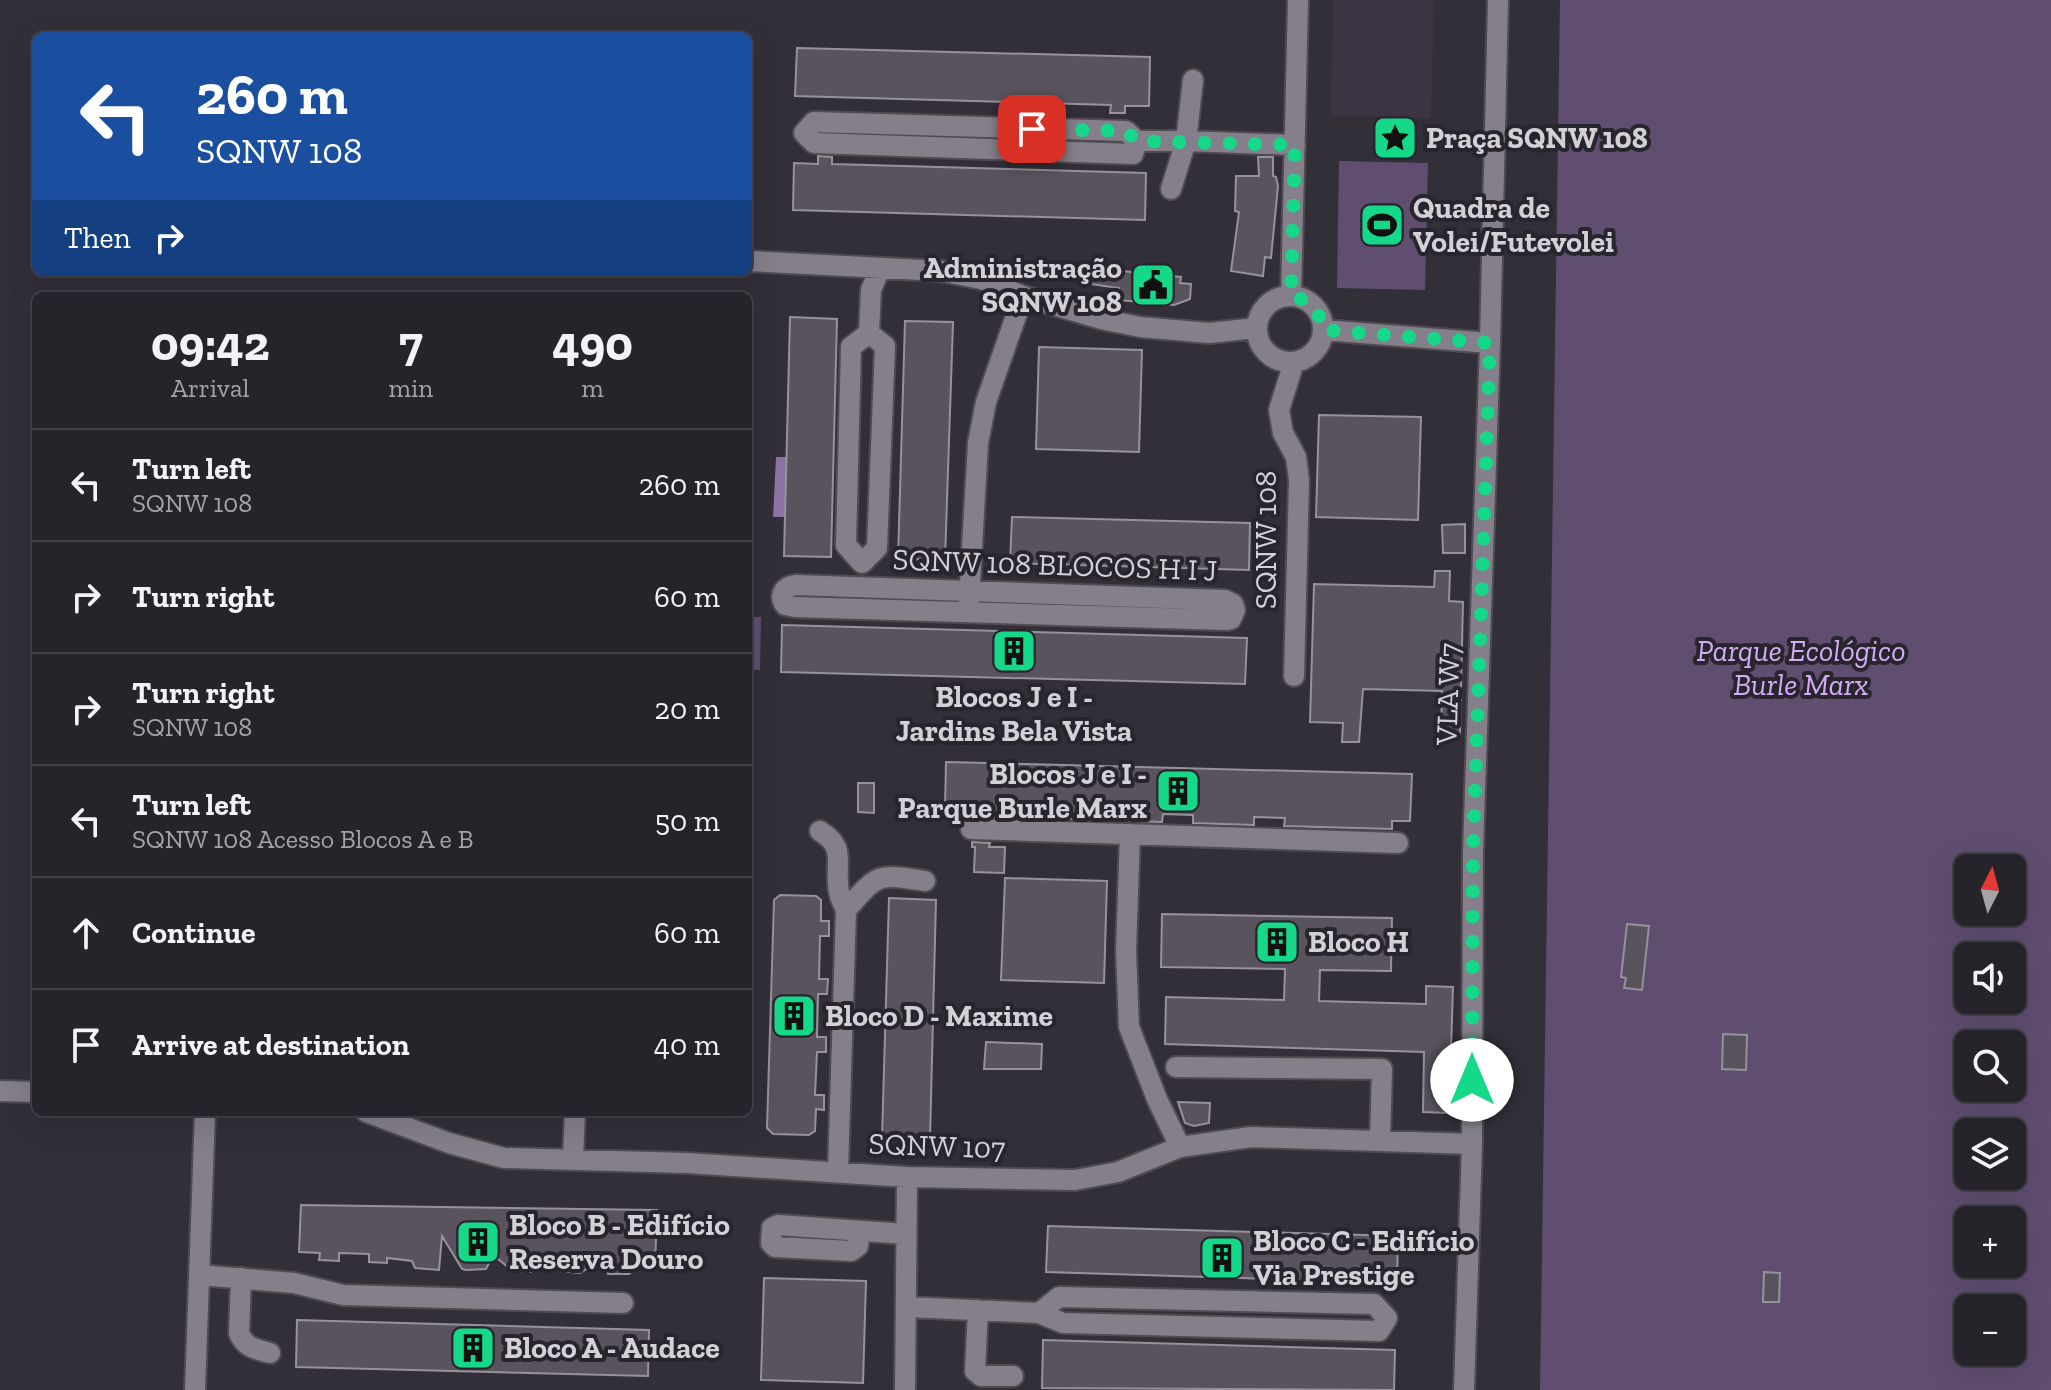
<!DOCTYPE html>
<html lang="en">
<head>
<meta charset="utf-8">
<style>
	:root { --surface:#26232a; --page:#2e2b32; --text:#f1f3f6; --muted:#a4a4a8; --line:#424047 }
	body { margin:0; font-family:"Zilla Slab",serif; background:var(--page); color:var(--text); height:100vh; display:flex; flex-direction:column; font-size:30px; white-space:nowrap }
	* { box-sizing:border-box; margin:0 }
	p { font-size:26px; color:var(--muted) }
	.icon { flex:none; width:44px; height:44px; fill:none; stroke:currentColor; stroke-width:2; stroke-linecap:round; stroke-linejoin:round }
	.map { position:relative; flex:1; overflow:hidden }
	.panel { position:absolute; left:32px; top:292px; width:720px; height:824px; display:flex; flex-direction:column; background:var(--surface); border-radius:12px; box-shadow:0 8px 32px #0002,0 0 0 2px var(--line) }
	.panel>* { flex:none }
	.guide { position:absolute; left:32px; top:32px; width:720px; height:244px; border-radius:12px; box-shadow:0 8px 32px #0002,0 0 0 2px var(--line); background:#1a4fa0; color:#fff; overflow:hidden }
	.needle { width:52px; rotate:6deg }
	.fabs { position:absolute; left:1954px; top:854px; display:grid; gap:16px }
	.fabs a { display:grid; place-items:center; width:72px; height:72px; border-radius:12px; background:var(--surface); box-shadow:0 8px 32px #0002,0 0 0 2px var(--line); font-size:40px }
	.pin { position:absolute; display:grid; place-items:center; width:68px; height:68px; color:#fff; margin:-34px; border-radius:16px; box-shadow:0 4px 12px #0006 }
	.me { position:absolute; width:88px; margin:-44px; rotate:0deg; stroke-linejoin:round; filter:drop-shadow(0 0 6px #0008) }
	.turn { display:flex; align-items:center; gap:28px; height:168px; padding:0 32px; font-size:36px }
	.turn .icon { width:104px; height:104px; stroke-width:2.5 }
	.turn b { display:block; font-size:56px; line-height:68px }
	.then { display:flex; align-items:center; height:76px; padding:0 32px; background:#0003; gap:16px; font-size:30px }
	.eta { display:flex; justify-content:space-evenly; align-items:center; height:136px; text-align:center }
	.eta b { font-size:48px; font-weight:700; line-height:56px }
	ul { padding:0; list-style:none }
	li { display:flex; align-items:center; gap:24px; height:112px; padding:0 32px; border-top:2px solid var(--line) }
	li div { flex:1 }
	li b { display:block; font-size:30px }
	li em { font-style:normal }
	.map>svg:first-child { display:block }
</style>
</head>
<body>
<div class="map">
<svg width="2051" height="1390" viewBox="0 0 2051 1390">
	<rect width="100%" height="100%" fill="#332f38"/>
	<path fill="#3c3443" d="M 1334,0 L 1434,0 L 1431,118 L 1330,115 Z"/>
	<path fill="#604e71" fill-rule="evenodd" d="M 1560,0 L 2051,0 L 2051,1390 L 1540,1390 ZM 1968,868 L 2012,868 L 2012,912 L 1968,912 ZM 1968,956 L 2012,956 L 2012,1000 L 1968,1000 ZM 1968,1044 L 2012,1044 L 2012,1088 L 1968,1088 ZM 1968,1132 L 2012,1132 L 2012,1176 L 1968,1176 ZM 1968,1220 L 2012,1220 L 2012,1264 L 1968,1264 ZM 1968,1308 L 2012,1308 L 2012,1352 L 1968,1352 Z
		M 1339,161 L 1428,163 L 1425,290 L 1337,288 Z
		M 748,617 L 761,617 L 760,670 L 748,670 Z"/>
	<path fill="#8c73a3" d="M 776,457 L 789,457 L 787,517 L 773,517 Z"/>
	<path fill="#58535d" stroke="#97919c" stroke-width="2" d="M 797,48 L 1150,57 L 1149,106 L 1125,106 L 1125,113 L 1110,113 L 1111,105 L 795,96 Z
		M 818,156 L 832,157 L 832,164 L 1146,173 L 1145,220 L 793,210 L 794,163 L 818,164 Z
		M 1258,157 L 1273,157 L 1273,176 L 1276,177 L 1278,186 L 1271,258 L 1265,257 L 1263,276 L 1231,271 L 1239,212 L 1235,211 L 1236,176 L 1259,176 Z
		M 1092,268 L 1181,277 L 1180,283 L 1191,284 L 1190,299 L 1174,305 L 1119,300 L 1119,288 L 1090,284 Z
		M 790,317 L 837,319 L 831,557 L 784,556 Z
		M 905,321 L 953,322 L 945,560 L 898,559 Z
		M 1039,347 L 1142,350 L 1139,452 L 1036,449 Z
		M 1319,415 L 1421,417 L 1418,520 L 1316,517 Z
		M 1012,517 L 1250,523 L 1249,570 L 1010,563 Z
		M 1465,524 L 1465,553 L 1443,553 L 1442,525 Z
		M 1435,571 L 1450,571 L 1449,601 L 1463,602 L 1460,733 L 1441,732 L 1442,691 L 1363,689 L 1359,742 L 1342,742 L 1343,723 L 1310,722 L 1314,584 L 1434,587 Z
		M 782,625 L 1247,638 L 1245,684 L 781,672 Z
		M 946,762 L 1412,774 L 1410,821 L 1392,821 L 1392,829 L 1284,826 L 1285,818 L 1254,817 L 1254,825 L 1193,823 L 1193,815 L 1163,814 L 1162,822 L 1101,820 L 1101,812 L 1071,812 L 1071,819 L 963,818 L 964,809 L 945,808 Z
		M 858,783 L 874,783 L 874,813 L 858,812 Z
		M 972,842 L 990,843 L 989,847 L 1005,847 L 1004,873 L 974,872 L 975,847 L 972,847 Z
		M 1005,878 L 1107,881 L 1104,983 L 1001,980 Z
		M 780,895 L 816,896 L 821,900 L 821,921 L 829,921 L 829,936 L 820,936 L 819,979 L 828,979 L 827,994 L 818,994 L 817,1037 L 826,1037 L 826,1052 L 817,1052 L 815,1095 L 824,1095 L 824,1110 L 816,1109 L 815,1131 L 809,1135 L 773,1134 L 767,1128 L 774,900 Z
		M 889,898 L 936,900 L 930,1138 L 882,1137 Z
		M 1162,914 L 1392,918 L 1391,971 L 1320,970 L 1319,1001 L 1426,1004 L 1426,986 L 1453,987 L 1449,1113 L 1423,1112 L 1424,1052 L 1165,1044 L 1166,997 L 1284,1000 L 1285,969 L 1161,967 Z
		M 1627,924 L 1649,926 L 1642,990 L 1624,988 L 1626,978 L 1621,977 Z
		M 1723,1034 L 1747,1035 L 1746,1070 L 1722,1069 Z
		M 986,1042 L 1042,1044 L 1041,1069 L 984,1069 Z
		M 1178,1102 L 1210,1103 L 1209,1123 L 1194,1126 L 1185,1123 Z
		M 301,1205 L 657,1210 L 655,1267 L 638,1267 L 629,1274 L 608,1274 L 605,1258 L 580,1273 L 560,1271 L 558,1264 L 539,1263 L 535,1270 L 530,1272 L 513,1271 L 493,1255 L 486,1269 L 466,1270 L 462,1269 L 442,1236 L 439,1270 L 415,1268 L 412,1261 L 387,1258 L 387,1263 L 369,1262 L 369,1254 L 339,1253 L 339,1261 L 319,1260 L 320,1253 L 299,1252 Z
		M 1048,1226 L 1398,1236 L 1397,1283 L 1046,1272 Z
		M 1764,1272 L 1780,1273 L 1779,1302 L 1763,1302 Z
		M 764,1278 L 866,1281 L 863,1383 L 761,1380 Z
		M 297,1320 L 649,1330 L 648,1376 L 296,1367 Z
		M 1043,1340 L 1395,1350 L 1394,1390 L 1042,1388 Z"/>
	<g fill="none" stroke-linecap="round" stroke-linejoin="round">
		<g stroke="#4f4b52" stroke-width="24">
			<path id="street" d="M 814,122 L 1126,131 L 1137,141 L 1133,154 L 814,143 L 804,133 Z
				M 1137,141 L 1186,141 L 1295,145
				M 1171,189 L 1186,141 L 1193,80
				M 748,261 L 941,271 L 981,279 L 1023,296 L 1101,319 L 1140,327 L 1209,333 L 1256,328
				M 1291,296 L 1298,0
				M1257 329a33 33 0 1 1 66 0a33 33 0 1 1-66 0Z
				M 1323,330 L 1490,343
				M 869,333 L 885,346 L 877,548 L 862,563 L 846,545 L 851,347 Z
				M 869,333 L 871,290 L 880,268
				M 796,585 L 1225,600 L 1233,604 L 1235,610 L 1231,619 L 1227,620 L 795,607 L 785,605 C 778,594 785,586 796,585 Z
				M 969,601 L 978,443 L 986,402 L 1023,296
				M 1294,676 L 1299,480 L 1296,457 L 1283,433 L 1279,410 L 1294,362
				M 971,829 L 1398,843
				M 820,831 C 845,847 836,858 838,884 C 838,894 842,901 846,910 L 838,1171
				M 1130,834 L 1126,951 L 1129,1027 L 1157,1099 L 1180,1147
				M 846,910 C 878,874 876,873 925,881
				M 1176,1067 L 1382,1069 L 1380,1141
				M 0,1091 L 36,1092
				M 366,1112 L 449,1143 L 504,1158 L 687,1163 L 907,1177 L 1075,1180 L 1118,1172 L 1180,1147 L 1251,1137 L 1472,1144
				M 573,1158 L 575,1112
				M 859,1232 L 858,1246 L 851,1251 L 775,1247 L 771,1243 L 772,1228 L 778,1225 L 906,1234
				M 200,1275 L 294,1283 L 343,1295 L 623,1303
				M 241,1278 L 239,1333 C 245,1348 256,1349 270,1353
				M 906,1307 L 1039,1313 L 1063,1323 L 1379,1331 L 1387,1318 L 1374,1304 L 1059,1297 L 1039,1313
				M 978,1310 L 975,1371 L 981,1376 L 1013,1376
				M 195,1390 L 205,1112
				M 905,1390 L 907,1177"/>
		</g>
		<g stroke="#4f4b52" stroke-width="24">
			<path id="secondary" d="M 1464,1390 L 1472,1144 L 1473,851 L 1490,343 L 1498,0"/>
		</g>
		<use href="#street" stroke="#847f8a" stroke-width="20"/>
		<use href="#secondary" stroke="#847f8a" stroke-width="20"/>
	</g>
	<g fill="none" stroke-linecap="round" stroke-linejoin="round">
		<path stroke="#15d989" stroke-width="14" stroke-dasharray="0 25.2" d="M 1032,129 L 1126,131 L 1137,141 L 1295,145 L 1291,296 C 1310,300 1320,311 1323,330 L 1490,343 L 1473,851 L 1472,1080"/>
	</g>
	<defs>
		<g id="sight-square" transform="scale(2.3)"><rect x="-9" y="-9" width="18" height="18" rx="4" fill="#15d989" stroke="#29252e"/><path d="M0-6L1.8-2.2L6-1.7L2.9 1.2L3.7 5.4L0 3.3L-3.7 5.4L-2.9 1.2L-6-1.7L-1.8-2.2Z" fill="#111"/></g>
		<g id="stadium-square" transform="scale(2.3)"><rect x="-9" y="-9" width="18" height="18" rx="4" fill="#15d989" stroke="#29252e"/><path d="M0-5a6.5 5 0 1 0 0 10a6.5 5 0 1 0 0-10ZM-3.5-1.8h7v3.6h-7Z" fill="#111"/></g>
		<g id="civic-square" transform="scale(2.3)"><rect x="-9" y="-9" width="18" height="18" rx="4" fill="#15d989" stroke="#29252e"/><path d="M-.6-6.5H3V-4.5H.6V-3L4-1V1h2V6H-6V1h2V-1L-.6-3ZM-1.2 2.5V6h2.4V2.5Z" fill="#111"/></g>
		<g id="building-square" transform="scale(2.3)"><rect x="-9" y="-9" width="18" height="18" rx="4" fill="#15d989" stroke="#29252e"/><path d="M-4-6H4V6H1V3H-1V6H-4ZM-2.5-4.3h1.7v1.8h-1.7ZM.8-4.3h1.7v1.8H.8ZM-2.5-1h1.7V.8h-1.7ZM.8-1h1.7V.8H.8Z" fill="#111"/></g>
	</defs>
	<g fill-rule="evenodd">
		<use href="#sight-square" x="1395" y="138"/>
		<use href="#stadium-square" x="1382" y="225"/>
		<use href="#civic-square" x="1153" y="285"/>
		<use href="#building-square" x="1014" y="651"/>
		<use href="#building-square" x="1178" y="791"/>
		<use href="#building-square" x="1277" y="942"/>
		<use href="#building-square" x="794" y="1016"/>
		<use href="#building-square" x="478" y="1242"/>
		<use href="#building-square" x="1222" y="1258"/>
		<use href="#building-square" x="473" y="1348"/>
	</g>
	<g text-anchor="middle" stroke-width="8" stroke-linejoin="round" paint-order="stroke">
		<g font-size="30" font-weight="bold" fill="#d3d0d6" stroke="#29252e" text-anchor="start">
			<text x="1426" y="148">Praça SQNW 108</text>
			<text x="1413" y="218">Quadra de<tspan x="1413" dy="34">Volei/Futevolei</tspan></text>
			<text x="1122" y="278" text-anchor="end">Administração<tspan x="1122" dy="34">SQNW 108</tspan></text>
			<text x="1014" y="707" text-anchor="middle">Blocos J e I -<tspan x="1014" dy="34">Jardins Bela Vista</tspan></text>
			<text x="1147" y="784" text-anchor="end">Blocos J e I -<tspan x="1147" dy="34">Parque Burle Marx</tspan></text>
			<text x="1308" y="952">Bloco H</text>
			<text x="825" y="1026">Bloco D - Maxime</text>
			<text x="509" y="1235">Bloco B - Edifício<tspan x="509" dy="34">Reserva Douro</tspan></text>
			<text x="1253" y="1251">Bloco C - Edifício<tspan x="1253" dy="34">Via Prestige</tspan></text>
			<text x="504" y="1358">Bloco A - Audace</text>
		</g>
		<g font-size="30" fill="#d3d0d6" stroke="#29252e">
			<text transform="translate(1266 540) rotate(-90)" y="10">SQNW 108</text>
			<text transform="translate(1055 565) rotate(2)" y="10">SQNW 108 BLOCOS H I J</text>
			<text transform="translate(1448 694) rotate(-88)" y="10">VLA W7</text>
			<text transform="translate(937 1146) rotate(2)" y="10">SQNW 107</text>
		</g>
		<g font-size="30" font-style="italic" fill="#d2acf5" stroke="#29252e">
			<text x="1801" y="661">Parque Ecológico<tspan x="1801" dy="34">Burle Marx</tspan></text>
		</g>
	</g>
</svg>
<div class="fabs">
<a><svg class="needle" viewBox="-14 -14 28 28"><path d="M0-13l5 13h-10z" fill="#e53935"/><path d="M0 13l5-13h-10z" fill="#a4a4a8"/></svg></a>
<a><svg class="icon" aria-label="sound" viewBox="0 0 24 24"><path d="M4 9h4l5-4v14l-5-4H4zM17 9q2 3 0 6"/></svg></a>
<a><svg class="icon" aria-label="search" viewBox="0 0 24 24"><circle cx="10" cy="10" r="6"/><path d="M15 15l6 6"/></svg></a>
<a><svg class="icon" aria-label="layers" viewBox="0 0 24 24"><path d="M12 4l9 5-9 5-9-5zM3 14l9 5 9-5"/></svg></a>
<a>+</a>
<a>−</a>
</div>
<div class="pin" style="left:1032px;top:129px;background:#d93025"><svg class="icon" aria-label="arrive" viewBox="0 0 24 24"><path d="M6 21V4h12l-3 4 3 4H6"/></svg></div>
<svg class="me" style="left:1472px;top:1080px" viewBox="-20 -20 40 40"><circle r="19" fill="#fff"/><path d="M0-13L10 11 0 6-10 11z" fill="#15d989"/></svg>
<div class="guide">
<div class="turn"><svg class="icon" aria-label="left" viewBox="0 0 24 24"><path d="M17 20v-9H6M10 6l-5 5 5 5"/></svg><div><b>260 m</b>SQNW 108</div></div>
<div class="then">Then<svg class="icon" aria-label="right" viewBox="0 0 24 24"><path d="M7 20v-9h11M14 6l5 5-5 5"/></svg></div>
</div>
<section class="panel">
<div class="eta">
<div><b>09:42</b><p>Arrival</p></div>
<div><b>7</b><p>min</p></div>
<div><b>490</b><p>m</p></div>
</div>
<ul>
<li><svg class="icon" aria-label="left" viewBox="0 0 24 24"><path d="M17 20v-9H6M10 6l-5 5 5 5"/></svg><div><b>Turn left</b><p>SQNW 108</p></div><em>260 m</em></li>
<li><svg class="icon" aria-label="right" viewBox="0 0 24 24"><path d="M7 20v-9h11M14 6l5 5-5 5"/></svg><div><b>Turn right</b></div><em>60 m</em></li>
<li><svg class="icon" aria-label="right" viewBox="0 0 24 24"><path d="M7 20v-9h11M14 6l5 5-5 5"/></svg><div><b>Turn right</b><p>SQNW 108</p></div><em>20 m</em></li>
<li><svg class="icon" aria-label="left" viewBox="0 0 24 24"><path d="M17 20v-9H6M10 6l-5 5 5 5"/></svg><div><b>Turn left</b><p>SQNW 108 Acesso Blocos A e B</p></div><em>50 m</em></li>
<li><svg class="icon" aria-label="ahead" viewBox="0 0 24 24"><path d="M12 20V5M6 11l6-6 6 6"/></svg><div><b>Continue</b></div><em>60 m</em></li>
<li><svg class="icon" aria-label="arrive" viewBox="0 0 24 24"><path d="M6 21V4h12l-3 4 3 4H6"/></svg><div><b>Arrive at destination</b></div><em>40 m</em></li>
</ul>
</section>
</div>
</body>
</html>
